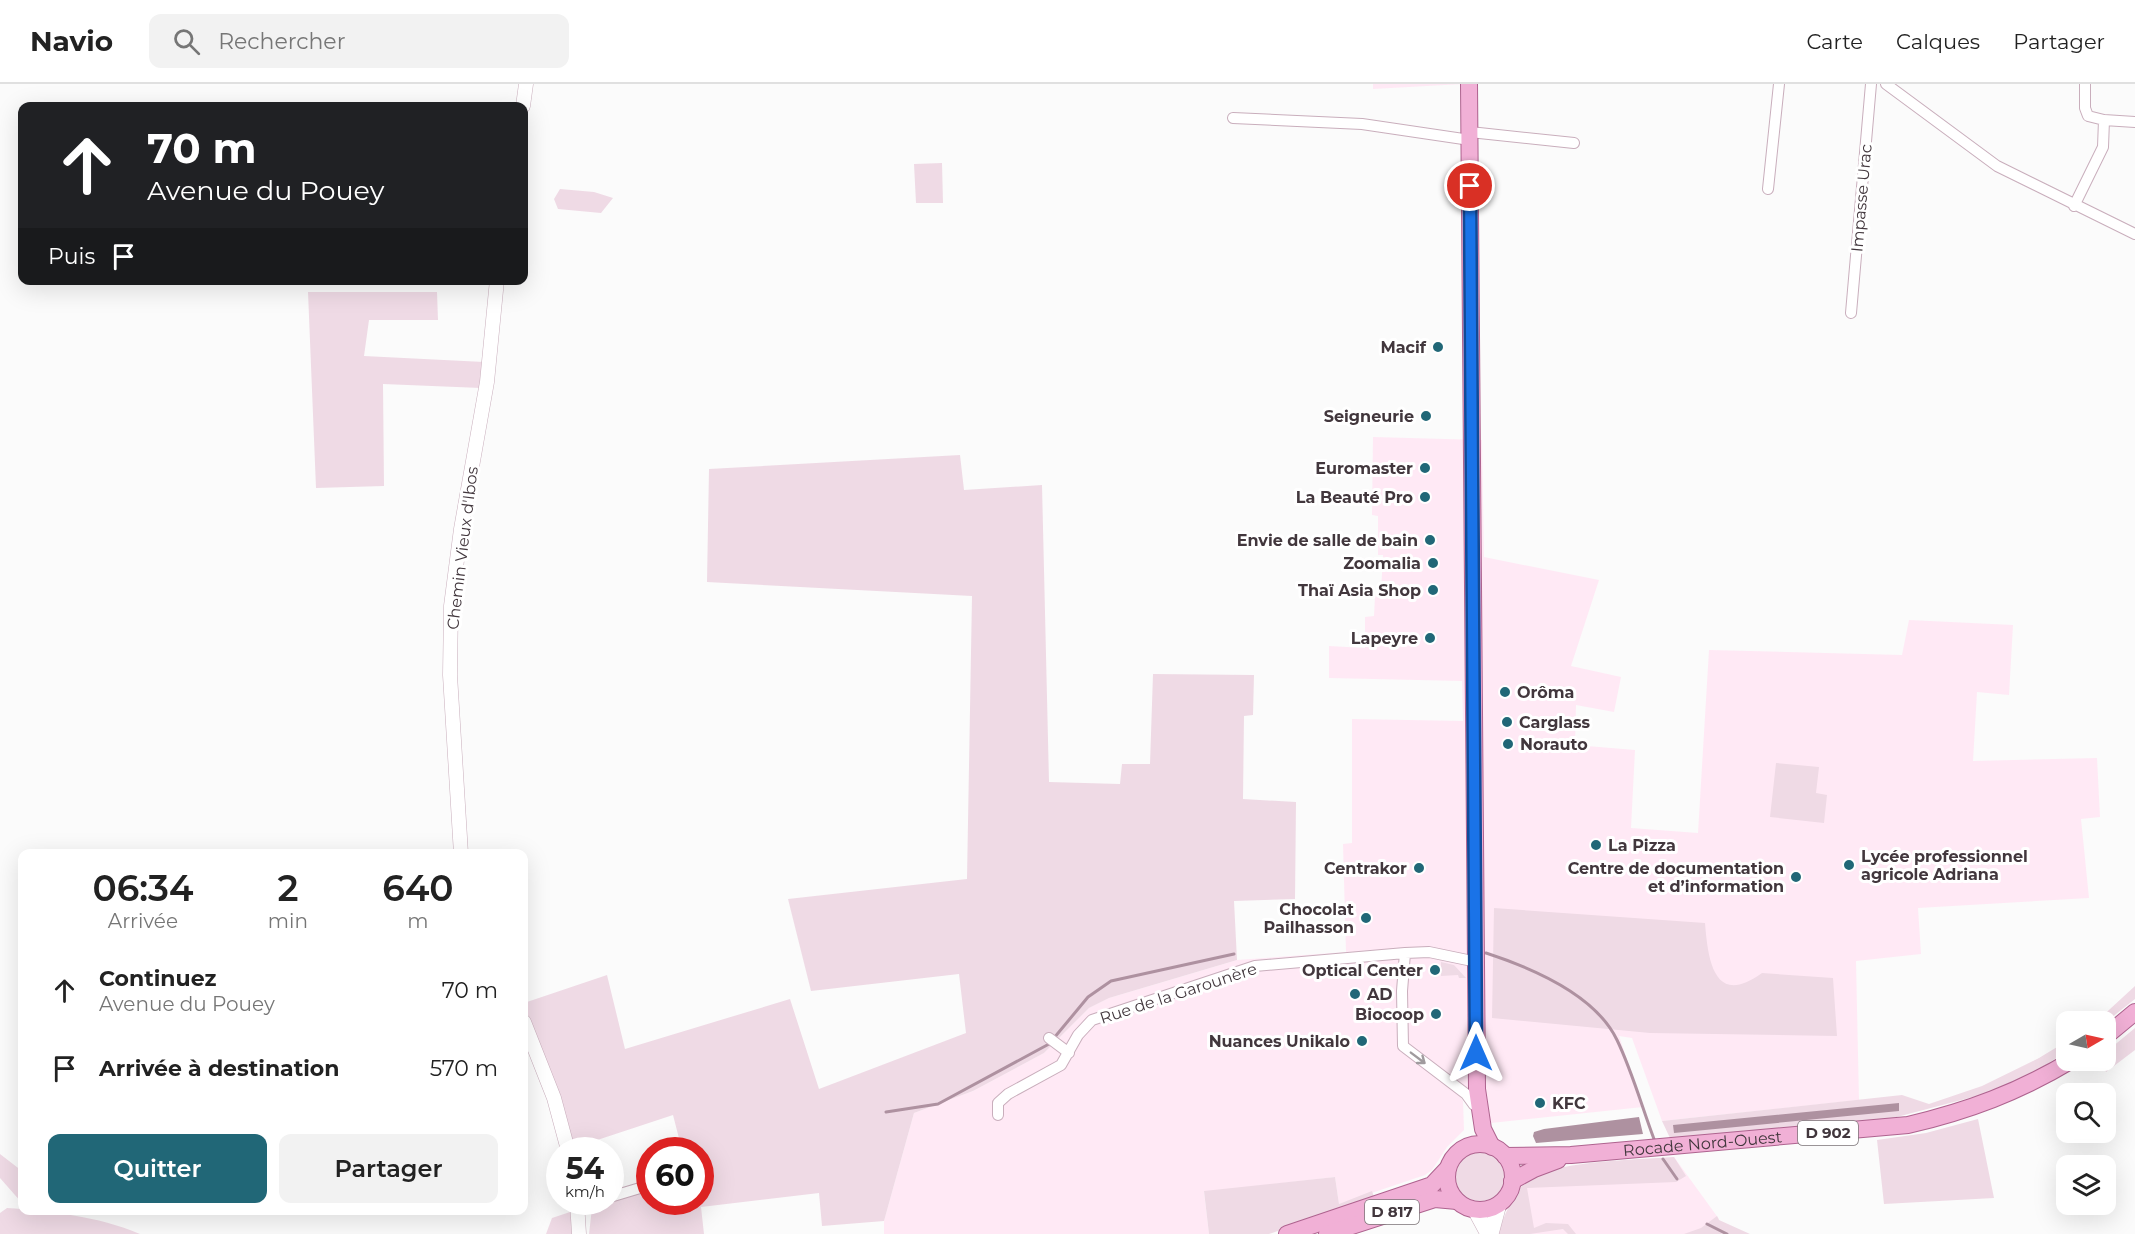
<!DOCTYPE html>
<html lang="fr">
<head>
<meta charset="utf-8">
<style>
	:root { --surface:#fff; --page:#f2f2f2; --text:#222; --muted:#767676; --line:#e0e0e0; --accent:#216777 }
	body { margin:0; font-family:Montserrat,sans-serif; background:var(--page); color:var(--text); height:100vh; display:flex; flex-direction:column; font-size:22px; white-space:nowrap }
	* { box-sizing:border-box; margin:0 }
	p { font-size:20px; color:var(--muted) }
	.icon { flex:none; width:33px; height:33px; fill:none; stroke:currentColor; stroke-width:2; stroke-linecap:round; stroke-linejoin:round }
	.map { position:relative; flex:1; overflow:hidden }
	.panel { position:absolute; left:18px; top:765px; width:510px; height:366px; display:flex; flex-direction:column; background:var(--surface); border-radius:12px; box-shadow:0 6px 24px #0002 }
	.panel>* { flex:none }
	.banner { position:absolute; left:18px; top:18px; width:510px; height:183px; border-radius:12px; box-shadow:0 6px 24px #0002; background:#202124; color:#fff; overflow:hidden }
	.needle { width:39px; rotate:81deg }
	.tools { position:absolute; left:2056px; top:927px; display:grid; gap:12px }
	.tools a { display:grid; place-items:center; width:60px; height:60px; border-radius:12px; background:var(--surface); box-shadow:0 6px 24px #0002; font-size:30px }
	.speed { position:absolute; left:546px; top:1053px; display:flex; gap:12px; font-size:30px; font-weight:700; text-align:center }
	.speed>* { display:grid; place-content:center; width:78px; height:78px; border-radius:50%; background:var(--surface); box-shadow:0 6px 24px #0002; line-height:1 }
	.speed small { font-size:15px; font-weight:400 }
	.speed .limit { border:9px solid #d22; background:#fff; color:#111 }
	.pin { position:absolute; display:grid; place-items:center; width:51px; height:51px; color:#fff; margin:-26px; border:3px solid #fff; border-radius:50%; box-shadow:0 2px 6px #0007 }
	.me { position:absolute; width:66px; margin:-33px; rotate:0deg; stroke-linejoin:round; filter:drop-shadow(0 0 4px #0008) }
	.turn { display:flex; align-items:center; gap:21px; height:126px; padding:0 30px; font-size:27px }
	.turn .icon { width:78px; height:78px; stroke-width:2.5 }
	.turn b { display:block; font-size:42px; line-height:51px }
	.then { display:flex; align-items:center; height:57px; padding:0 30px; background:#0003; gap:12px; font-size:22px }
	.eta { display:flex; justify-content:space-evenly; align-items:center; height:102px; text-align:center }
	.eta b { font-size:36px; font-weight:600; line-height:42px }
	.primary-button { display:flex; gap:12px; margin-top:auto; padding:12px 30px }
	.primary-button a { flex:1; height:69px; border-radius:12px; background:var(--accent); color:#fff; font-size:24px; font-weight:600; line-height:69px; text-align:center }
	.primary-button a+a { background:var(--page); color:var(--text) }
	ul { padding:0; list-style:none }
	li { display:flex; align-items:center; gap:18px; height:78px; padding:0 30px }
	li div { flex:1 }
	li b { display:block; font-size:22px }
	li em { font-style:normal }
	header { display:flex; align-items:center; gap:36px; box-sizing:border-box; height:84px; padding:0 30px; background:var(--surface); border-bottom:2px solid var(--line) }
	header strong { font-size:28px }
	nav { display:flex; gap:33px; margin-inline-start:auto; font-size:21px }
	.search { width:420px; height:54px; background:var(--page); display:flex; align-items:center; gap:15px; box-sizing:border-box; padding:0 21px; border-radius:12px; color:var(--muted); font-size:22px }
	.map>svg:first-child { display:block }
</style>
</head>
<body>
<header>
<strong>Navio</strong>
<div class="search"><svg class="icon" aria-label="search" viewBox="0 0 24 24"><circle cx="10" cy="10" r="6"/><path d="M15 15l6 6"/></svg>Rechercher</div>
<nav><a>Carte</a><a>Calques</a><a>Partager</a></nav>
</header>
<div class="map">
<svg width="2135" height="1150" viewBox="0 0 2135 1150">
	<rect width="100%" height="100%" fill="#fbfbfb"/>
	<path fill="#ffe9f5" d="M 1373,0 L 1463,0 L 1373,5 Z
		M 1373,353 L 1482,356 L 1484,473 L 1599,496 L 1571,582 L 1621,593 L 1614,628 L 1576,621 L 1575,661 L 1635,666 L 1631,744 L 1698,749 L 1709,566 L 1902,571 L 1909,536 L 2013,541 L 2009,611 L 1977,608 L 1973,677 L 2097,674 L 2100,733 L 2081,735 L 2089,814 L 1918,824 L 1921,870 L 1856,877 L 1859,1016 L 1662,1037 L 1632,954 L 1619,952 L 1643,1023 L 1491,1039 L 1488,1036 L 1486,1028 L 1459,1011 L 1463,1017 L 1464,1046 L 1447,1063 L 1432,1086 L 1425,1091 L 1339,1120 L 1335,1093 L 1204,1108 L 1209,1150 L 884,1150 L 884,1137 L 914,1029 L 973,1007 L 1044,969 L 1089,924 L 1109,914 L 1237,876 L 1346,868 L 1343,760 L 1352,759 L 1352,635 L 1463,637 L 1462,597 L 1329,594 L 1329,562 L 1365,564 L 1365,533 L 1374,532 L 1375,512 L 1381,508 L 1383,471 L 1378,471 L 1378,432 L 1372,431 Z
		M 1674,1073 L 1719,1135 L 1709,1150 L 1497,1150 L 1524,1099 L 1603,1079 Z"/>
	<path fill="#efdae5" d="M 942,79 L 943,119 L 916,119 L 914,80 Z
		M 560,105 L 594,108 L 613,114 L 601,129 L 558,125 L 554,115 Z
		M 308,208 L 437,208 L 438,236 L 369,236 L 364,272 L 484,278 L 481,304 L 383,300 L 384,402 L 316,404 Z
		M 960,371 L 964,406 L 1042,401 L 1049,698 L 1120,700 L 1122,680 L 1150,680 L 1153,590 L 1254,591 L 1253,631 L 1244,632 L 1243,715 L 1296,718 L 1295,815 L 1234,817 L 1237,876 L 1109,914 L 1089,924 L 1044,969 L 973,1007 L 914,1029 L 884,1137 L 822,1142 L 819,1109 L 701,1123 L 704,1150 L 589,1150 L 592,1124 L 649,1104 L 650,1118 L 700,1118 L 700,1066 L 682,1066 L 673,1031 L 567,1066 L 524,952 L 524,919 L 607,891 L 625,965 L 790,915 L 819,1005 L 966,949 L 959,890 L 811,907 L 788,815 L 967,795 L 972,512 L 707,498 L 709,385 Z
		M 1776,679 L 1819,683 L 1816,709 L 1827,711 L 1824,739 L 1770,733 Z
		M 1494,824 L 1705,839 C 1708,876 1714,924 1762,889 L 1833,894 L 1837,952 L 1650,949 L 1492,934 Z
		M 1441,878 L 1454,881 L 1466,894 L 1459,894 L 1458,891 L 1441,892 Z
		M 2135,902 L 2135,915 L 2106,938 L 2097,937 Z
		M 2135,944 L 2135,966 L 2106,988 L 2101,977 L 2106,976 L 2106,968 Z
		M 2067,957 L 2067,967 L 2032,990 L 1988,1009 L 1893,1034 L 1670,1054 L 1662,1037 L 1902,1011 L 1929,1020 L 1982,1002 L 2039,974 Z
		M 1978,1035 L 1994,1114 L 1884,1120 L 1877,1056 L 1926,1049 Z
		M1455 1092a25 25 0 1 1 50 0a25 25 0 1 1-50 0Z
		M 0,1070 L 22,1087 L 22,1119 L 0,1094 Z
		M 1674,1073 L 1686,1092 L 1676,1098 L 1527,1104 L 1534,1144 L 1546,1139 L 1568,1140 L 1576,1150 L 1568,1150 L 1563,1145 L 1530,1150 L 1497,1150 C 1504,1134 1513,1108 1527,1097 C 1554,1076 1638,1076 1674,1073 Z
		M 1335,1093 L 1339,1120 L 1372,1107 L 1374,1113 L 1269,1150 L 1209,1150 L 1204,1107 Z
		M 7,1124 C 49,1127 98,1132 140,1150 L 0,1150 L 0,1129 Z
		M 570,1128 L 574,1150 L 546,1150 L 552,1134 Z
		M 1717,1132 L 1719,1136 L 1750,1150 L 1684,1150 L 1701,1144 Z"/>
	<path fill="#ae91a0" d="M 1899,1019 L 1899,1027 L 1674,1049 L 1673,1041 Z
		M 1639,1033 L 1643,1050 L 1536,1059 L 1533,1052 L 1534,1048 L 1544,1045 Z"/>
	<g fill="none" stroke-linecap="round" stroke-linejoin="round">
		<path stroke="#ae91a0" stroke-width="3" d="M 1486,869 C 1532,884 1595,910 1617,956 C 1632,987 1642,1023 1654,1055
			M 886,1028 L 938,1020 L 1049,960 L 1088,913 L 1111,897 L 1234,870
			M 1663,1075 L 1677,1095
			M 1707,1140 L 1727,1150"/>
		<g stroke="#c9aebc" stroke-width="12">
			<path id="minor" d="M 1886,0 L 1997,82 L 2135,150
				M 1233,34 L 1362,40 L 1470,56
				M 2104,36 L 2135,38
				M 1470,48 L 1574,59
				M 1768,105 L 1779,0
				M 2074,122 L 2103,63 L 2104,36 L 2088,32 L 2085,24 L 2085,0
				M 1851,229 L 1871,0
				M 1049,954 L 1069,969
				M 1474,1021 L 1466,1010 L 1403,962 L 1402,907 L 1405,869 L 1429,868 L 1477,878
				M 998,1031 L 998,1019 L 1008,1010 L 1061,981 L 1078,951 L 1092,936 L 1255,882 L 1405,869
				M 610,1113 L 650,1101
				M 577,1121 L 594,1118"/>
		</g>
		<g stroke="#c9aebc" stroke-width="15">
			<path id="tertiary" d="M 523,22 L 526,0
				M 461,770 L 450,591 L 451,522 L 461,445 L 487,298 L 497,196
				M 524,938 L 554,1014 L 568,1066
				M 577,1118 L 579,1150"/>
		</g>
		<g stroke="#c9aebc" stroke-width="16">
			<path id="secondary" d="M 1475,1126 L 1488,1150
				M 1491,1150 L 1499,1120"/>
		</g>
		<g stroke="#ae638f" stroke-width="18">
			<g id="primary">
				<path d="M 1469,0 L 1477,1005 L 1483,1045 L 1492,1063"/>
				<path d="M 2106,952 L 2135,928"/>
				<circle cx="1480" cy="1093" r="33"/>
				<path id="s1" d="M 1505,1072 L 1571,1071 L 1908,1041 C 1968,1027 2019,1008 2072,976"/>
				<path d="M 1512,1097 L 1534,1085 L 1558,1076"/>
				<path d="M 1287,1150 L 1432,1101 L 1448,1084"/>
				<path d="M 1327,1150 L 1435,1115 L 1457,1117"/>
			</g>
		</g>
		<use href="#minor" stroke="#fff" stroke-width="10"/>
		<use href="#tertiary" stroke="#fff" stroke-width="14"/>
		<use href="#secondary" stroke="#fff" stroke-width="15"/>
		<use href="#primary" stroke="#f1b0d6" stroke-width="16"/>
	</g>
	<defs><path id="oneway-shaft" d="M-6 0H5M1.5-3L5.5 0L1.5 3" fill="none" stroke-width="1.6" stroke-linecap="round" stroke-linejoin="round" transform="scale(1.5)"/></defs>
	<use stroke="#a09b9e" href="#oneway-shaft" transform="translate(1418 974) rotate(37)"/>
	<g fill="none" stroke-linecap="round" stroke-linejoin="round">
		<g stroke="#114b97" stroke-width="15">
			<path id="route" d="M 1470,102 L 1476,969"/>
		</g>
		<use href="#route" stroke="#1a73e8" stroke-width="10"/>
	</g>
	<g fill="#216777" stroke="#fff" stroke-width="2">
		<circle cx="1438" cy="263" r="6"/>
		<circle cx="1426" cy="332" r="6"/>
		<circle cx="1425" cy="384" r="6"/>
		<circle cx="1425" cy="413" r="6"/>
		<circle cx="1430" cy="456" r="6"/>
		<circle cx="1433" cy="479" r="6"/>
		<circle cx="1433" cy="506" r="6"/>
		<circle cx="1430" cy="554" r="6"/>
		<circle cx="1505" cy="608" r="6"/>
		<circle cx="1507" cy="638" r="6"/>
		<circle cx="1508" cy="660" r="6"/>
		<circle cx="1596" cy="761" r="6"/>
		<circle cx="1849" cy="781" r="6"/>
		<circle cx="1419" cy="784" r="6"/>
		<circle cx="1796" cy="793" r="6"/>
		<circle cx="1366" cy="834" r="6"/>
		<circle cx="1435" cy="886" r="6"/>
		<circle cx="1355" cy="910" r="6"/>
		<circle cx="1436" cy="930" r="6"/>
		<circle cx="1362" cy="957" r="6"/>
		<circle cx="1540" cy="1019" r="6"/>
	</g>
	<g text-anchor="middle" stroke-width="6" stroke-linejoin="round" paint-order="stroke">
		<g fill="#fff" stroke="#7b7377" stroke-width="1.5">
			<rect x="1798" y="1037" width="60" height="24" rx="4.5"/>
			<rect x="1365" y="1116" width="54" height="24" rx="4.5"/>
		</g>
		<g font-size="15" font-weight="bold" fill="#42373d">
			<text x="1828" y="1054">D 902</text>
			<text x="1392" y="1133">D 817</text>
		</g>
		<g font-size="16" fill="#42373d" stroke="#fff">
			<text transform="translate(1861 114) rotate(-85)" y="6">Impasse Urac</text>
			<text transform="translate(462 464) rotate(-83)" y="6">Chemin Vieux d'Ibos</text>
			<text transform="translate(1178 909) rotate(-18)" y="6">Rue de la Garounère</text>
			<text dy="6" stroke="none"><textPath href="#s1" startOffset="198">Rocade Nord-Ouest</textPath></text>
		</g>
		<g font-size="16" font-weight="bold" fill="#42373d" stroke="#fff" text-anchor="end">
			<text x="1426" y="269">Macif</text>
			<text x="1414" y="338">Seigneurie</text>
			<text x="1413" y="390">Euromaster</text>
			<text x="1413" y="419">La Beauté Pro</text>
			<text x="1418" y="462">Envie de salle de bain</text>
			<text x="1421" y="485">Zoomalia</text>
			<text x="1421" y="512">Thaï Asia Shop</text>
			<text x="1418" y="560">Lapeyre</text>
			<text x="1517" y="614" text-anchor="start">Orôma</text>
			<text x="1519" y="644" text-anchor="start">Carglass</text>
			<text x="1520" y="666" text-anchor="start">Norauto</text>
			<text x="1608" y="767" text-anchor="start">La Pizza</text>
			<text x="1861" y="778" text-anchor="start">Lycée professionnel<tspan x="1861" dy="18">agricole Adriana</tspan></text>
			<text x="1407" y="790">Centrakor</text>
			<text x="1784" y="790">Centre de documentation<tspan x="1784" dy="18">et d’information</tspan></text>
			<text x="1354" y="831">Chocolat<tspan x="1354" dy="18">Pailhasson</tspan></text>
			<text x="1423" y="892">Optical Center</text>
			<text x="1367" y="916" text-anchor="start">AD</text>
			<text x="1424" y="936">Biocoop</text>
			<text x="1350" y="963">Nuances Unikalo</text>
			<text x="1552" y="1025" text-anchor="start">KFC</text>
		</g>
	</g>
</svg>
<div class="tools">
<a><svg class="needle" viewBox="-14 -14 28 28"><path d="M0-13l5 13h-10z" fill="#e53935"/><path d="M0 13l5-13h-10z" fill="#767676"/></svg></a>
<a><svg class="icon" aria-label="search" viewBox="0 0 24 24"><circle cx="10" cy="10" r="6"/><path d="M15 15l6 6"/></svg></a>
<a><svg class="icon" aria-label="layers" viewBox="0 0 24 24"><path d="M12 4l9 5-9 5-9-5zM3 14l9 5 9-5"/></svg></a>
</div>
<div class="speed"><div>54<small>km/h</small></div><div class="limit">60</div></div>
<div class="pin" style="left:1470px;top:102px;background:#d93025"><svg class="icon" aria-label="arrive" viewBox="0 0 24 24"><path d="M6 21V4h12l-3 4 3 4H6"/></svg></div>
<svg class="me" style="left:1476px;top:969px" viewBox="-20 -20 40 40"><path d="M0-17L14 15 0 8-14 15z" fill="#1a73e8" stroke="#fff" stroke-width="4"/></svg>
<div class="banner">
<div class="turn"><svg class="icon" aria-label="ahead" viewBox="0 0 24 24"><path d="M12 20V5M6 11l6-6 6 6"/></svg><div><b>70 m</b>Avenue du Pouey</div></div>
<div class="then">Puis<svg class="icon" aria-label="arrive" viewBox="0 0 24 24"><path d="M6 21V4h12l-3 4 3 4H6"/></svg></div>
</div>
<section class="panel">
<div class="eta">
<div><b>06:34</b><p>Arrivée</p></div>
<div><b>2</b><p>min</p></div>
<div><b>640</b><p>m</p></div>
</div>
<ul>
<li><svg class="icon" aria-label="ahead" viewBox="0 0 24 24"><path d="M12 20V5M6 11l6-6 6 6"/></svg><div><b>Continuez</b><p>Avenue du Pouey</p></div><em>70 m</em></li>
<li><svg class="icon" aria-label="arrive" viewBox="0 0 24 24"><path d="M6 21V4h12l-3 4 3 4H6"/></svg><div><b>Arrivée à destination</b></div><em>570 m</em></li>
</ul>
<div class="primary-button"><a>Quitter</a><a>Partager</a></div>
</section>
</div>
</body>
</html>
